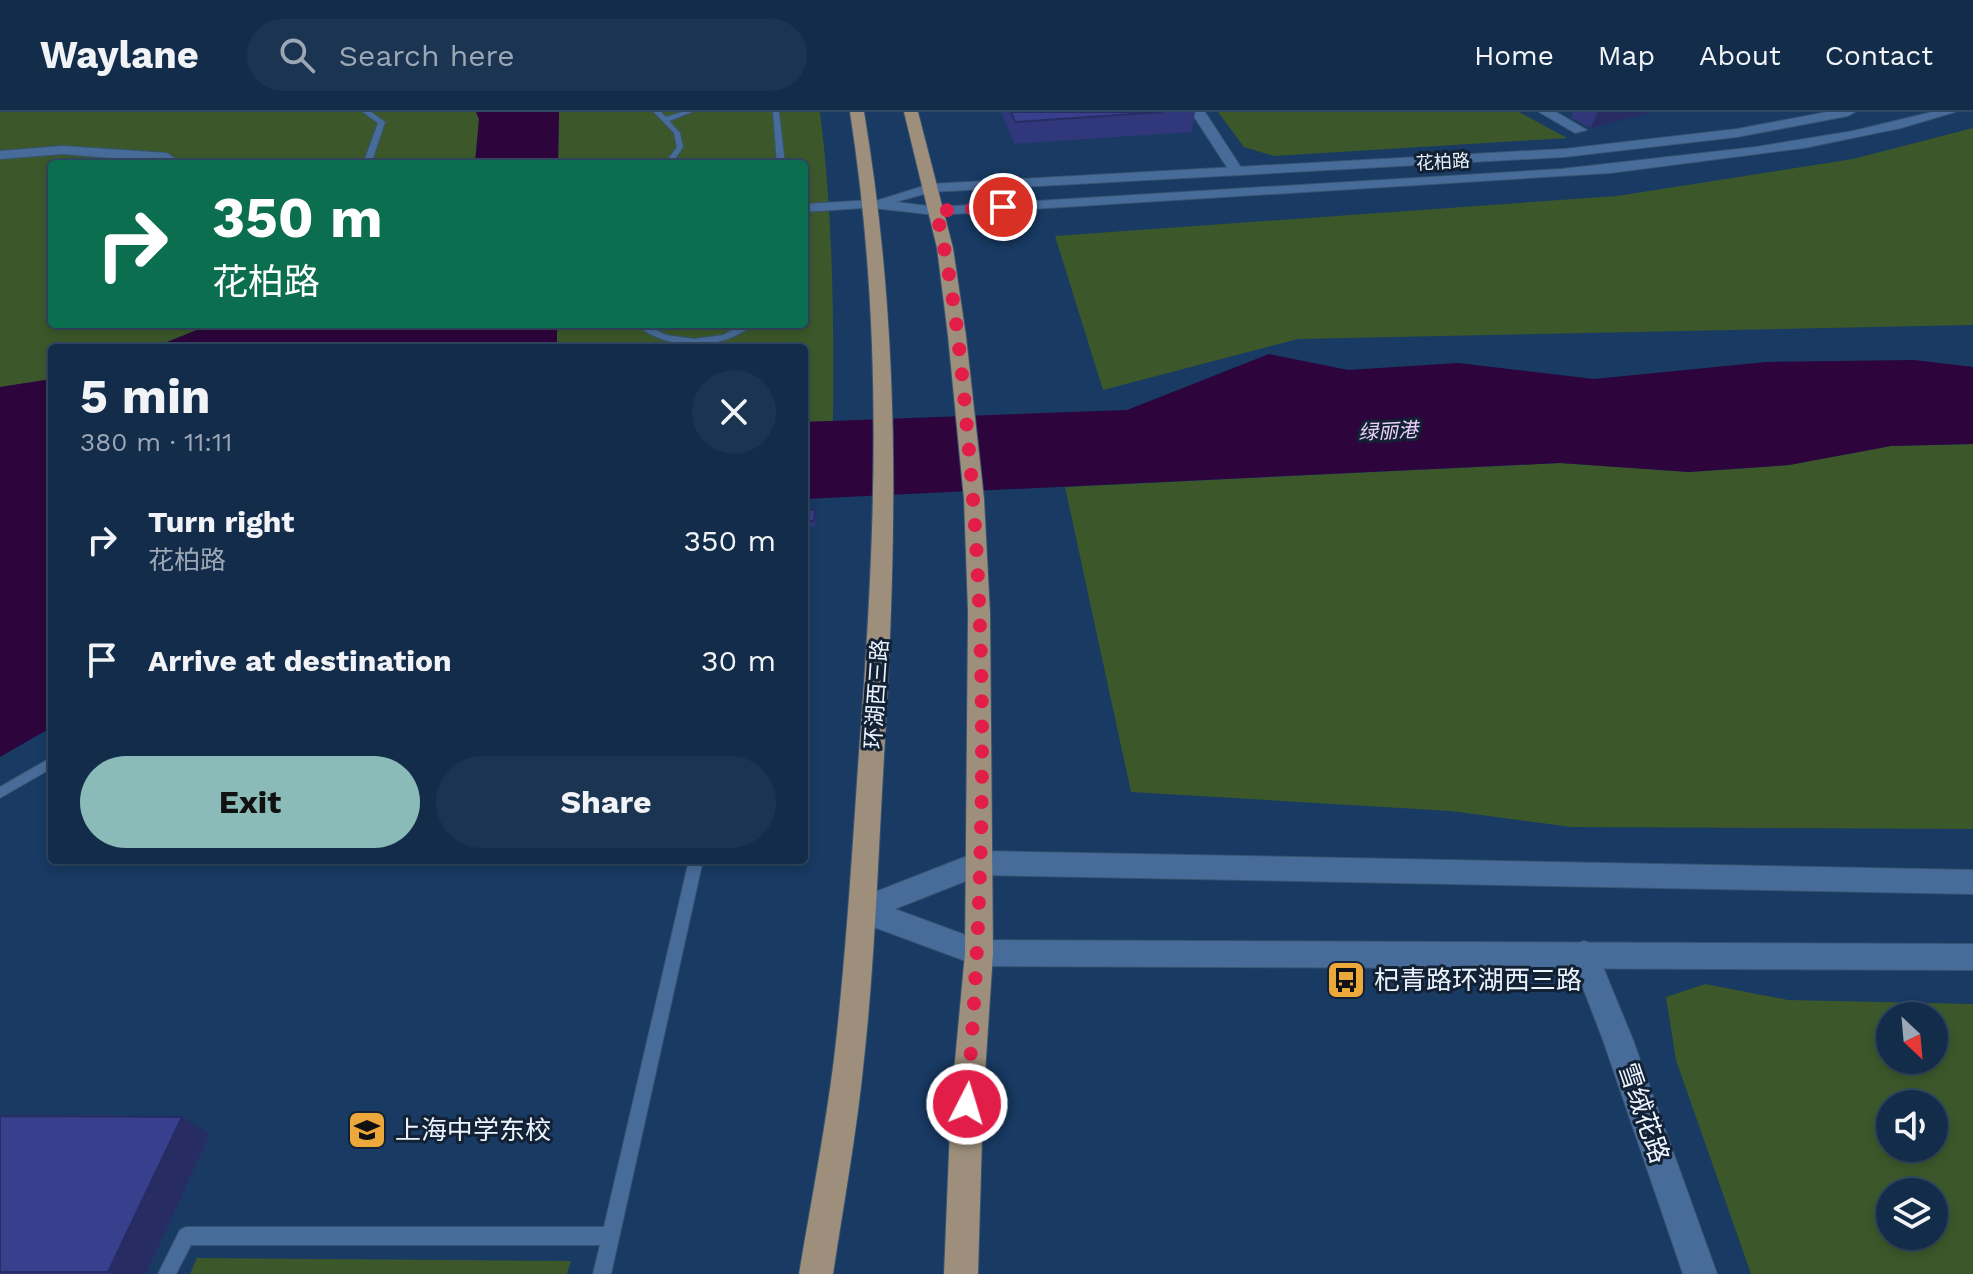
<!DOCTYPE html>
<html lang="en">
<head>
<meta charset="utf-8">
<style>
	:root { --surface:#122c4a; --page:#1b3451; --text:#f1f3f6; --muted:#9ca7b5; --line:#314862; --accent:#8bbbb9 }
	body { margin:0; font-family:"Work Sans","Noto Sans SC",sans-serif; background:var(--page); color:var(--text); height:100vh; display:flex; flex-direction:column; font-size:30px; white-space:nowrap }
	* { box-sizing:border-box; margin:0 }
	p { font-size:26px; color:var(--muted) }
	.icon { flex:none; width:44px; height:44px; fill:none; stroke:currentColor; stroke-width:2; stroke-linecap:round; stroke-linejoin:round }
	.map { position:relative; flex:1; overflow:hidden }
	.drawer { position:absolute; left:48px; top:232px; width:760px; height:520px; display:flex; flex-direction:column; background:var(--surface); border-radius:8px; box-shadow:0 4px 12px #0003,0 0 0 2px var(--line) }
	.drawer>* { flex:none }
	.top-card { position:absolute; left:48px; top:48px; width:760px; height:168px; border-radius:8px; box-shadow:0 4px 12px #0003,0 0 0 2px var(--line); background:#0b6e4f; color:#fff; overflow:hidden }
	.needle { width:52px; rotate:154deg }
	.buttons { position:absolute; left:1876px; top:890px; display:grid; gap:16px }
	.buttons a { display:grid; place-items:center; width:72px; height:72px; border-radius:50%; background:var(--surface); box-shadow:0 4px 12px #0003,0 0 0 2px var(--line); font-size:40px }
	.pin { position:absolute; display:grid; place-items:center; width:68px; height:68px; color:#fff; margin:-34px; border:4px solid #fff; border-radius:50%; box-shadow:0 2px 8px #0007 }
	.me { position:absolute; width:88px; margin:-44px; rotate:5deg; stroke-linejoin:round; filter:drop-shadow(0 0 6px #0008) }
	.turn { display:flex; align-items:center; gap:28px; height:168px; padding:0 32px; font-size:36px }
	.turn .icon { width:104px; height:104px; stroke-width:2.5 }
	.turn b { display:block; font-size:56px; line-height:68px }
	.round { display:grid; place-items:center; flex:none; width:84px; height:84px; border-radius:42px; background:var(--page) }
	.head { display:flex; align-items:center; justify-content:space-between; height:136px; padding:0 32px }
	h1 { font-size:48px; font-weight:700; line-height:60px }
	.button { display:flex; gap:16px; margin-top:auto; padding:16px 32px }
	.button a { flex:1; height:92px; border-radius:48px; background:var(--accent); color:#111; font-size:32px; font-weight:700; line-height:92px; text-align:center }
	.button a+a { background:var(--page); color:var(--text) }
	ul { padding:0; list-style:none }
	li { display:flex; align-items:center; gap:24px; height:120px; padding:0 32px }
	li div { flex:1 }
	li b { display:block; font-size:30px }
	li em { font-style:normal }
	header { display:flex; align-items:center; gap:48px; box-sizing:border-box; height:112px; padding:0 40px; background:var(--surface); border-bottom:2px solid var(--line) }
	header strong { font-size:38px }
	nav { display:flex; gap:44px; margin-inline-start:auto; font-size:28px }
	.search { width:560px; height:72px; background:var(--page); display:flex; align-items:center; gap:20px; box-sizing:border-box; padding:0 28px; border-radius:44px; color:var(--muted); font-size:30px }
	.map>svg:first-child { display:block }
</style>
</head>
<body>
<header>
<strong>Waylane</strong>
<div class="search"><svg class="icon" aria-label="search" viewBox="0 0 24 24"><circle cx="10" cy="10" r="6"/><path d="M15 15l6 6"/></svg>Search here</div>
<nav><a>Home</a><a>Map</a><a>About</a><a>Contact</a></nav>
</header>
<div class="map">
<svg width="1973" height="1162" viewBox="0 0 1973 1162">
	<rect width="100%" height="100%" fill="#183a63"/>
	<path fill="#3c582a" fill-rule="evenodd" d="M 0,0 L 476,0 L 479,7 L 475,52 L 52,52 L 52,212 L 212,212 L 152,236 L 52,236 L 52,267 L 0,275 Z
		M 559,0 L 820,0 C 833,103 834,205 833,309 L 804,310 L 804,236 L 557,236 L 557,212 L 804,212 L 804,52 L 558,52 Z
		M 1218,0 L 1519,0 L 1567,26 L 1274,44 L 1244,35 Z
		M 1973,16 L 1973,213 L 1298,227 L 1103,278 L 1055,124 L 1617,84 L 1853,47 Z
		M 1973,332 L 1973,717 L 1571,715 L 1451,699 L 1131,680 L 1065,375 L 1560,351 L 1689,360 L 1789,353 L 1891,334 Z
		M 1705,872 L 1788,888 L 1973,892 L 1973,1162 L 1751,1162 L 1676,948 L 1666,885 ZM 1890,904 L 1934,904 L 1934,948 L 1890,948 ZM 1890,992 L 1934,992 L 1934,1036 L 1890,1036 ZM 1890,1080 L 1934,1080 L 1934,1124 L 1890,1124 Z
		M 197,1146 L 571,1149 L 567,1162 L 190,1162 Z"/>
	<path fill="#2d053c" d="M 476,0 L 559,0 L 558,52 L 475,52 L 479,7 Z
		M 212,212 L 557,212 L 557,236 L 152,236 Z
		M 1269,242 L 1348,258 L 1458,251 L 1594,267 L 1766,250 L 1914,248 L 1973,255 L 1973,332 L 1891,334 L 1789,353 L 1689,360 L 1560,351 L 804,387 L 804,310 L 1127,298 Z
		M 52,267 L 52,615 L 0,645 L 0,275 Z"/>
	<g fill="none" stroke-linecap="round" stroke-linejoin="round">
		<g stroke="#385372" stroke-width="2">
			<path id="lane" d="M 363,0 L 371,0 L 385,10 L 371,52 L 363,52 L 378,11 Z
				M 654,0 L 661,0 L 666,5 L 682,0 L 692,0 L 669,9 L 680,21 L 683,35 L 672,52 L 664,52 L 677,35 L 674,21 Z
				M 773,0 L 779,0 L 785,52 L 777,52 Z
				M 635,212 L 645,212 L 666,223 L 694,227 L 723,223 L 744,212 L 754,212 C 723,239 666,239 635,212 Z
				M 52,645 L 52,656 L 0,686 L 0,675 Z
				M 689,748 L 703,748 L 611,1162 L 593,1162 L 600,1133 L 191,1133 L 176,1162 L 158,1162 L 180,1118 L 186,1115 L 604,1115 Z"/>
		</g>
		<g stroke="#385372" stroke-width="2">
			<path id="street" d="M 1191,0 L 1205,0 L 1244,60 L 1242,63 L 1232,63 Z
				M 1539,0 L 1556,0 L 1587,18 L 1575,21 Z
				M 63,34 L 167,41 L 183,52 L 63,42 L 0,47 L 0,39 Z
				M 873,88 L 880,92 L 878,95 L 804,100 L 804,92 Z
				M 1584,829 L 1594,833 L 1633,928 L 1717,1162 L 1683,1162 L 1603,928 L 1570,842 L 1574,833 Z"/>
		</g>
		<g stroke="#385372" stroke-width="2">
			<path id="secondary" d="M 1827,0 L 1855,0 L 1848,4 L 1737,25 L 1564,45 L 931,80 L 896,90 L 936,95 L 1561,57 L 1756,35 L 1853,19 L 1932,0 L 1955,0 L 1901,16 L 1804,36 L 1610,61 L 936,103 L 873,96 L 866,92 L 930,72 L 1564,37 L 1737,17 Z
				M 980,739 L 1973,758 L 1973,782 L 981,763 L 895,797 L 979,828 L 1973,832 L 1973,858 L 979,854 L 852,807 L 848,798 L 852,789 Z"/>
		</g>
		<g stroke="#385372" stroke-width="2">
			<path id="primary" d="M 850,0 L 864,0 C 901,221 897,423 884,645 C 878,745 875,846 864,947 C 857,1019 844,1090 833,1162 L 799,1162 C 811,1090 825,1019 834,947 C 846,845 852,742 859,640 C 876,420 884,219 850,0 Z
				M 904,0 L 918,0 L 953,136 L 966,224 L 984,387 L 990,500 L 993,841 L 983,992 L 978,1162 L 944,1162 L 951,992 L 965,841 L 968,500 L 964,387 L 948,224 L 937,136 Z"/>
		</g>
		<use href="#lane" fill="#486c99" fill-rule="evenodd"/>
		<use href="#street" fill="#486c99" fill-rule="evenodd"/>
		<use href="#secondary" fill="#486c99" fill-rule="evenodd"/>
		<use href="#primary" fill="#9d8f7b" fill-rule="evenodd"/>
	</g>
	<path fill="#30377a" d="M 1001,0 L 1195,0 L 1192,20 L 1014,32 Z
		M 1573,0 L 1598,0 L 1591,16 L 1571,6 Z
		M 804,398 L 815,398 L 816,404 L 815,415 L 804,415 Z
		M 0,1004 L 210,1022 L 146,1162 L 0,1162 Z"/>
	<path fill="#272d63" d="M 1598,0 L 1654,0 L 1591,16 Z
		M 182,1005 L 210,1022 L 146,1162 L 113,1162 L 108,1160 Z"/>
	<path fill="#38408e" stroke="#272d63" stroke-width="2" d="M 1011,0 L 1163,0 L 1015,10 Z
		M 804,398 L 815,398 L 814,409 L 804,409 Z
		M 0,1004 L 182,1005 L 108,1160 L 0,1160 Z"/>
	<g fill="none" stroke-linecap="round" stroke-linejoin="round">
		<path stroke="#e11d48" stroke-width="14" stroke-dasharray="0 25.2" d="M 967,992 C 984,775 989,556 969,339 C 962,259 955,177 936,99 L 1003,95"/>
	</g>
	<defs>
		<g id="bus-square" transform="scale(2)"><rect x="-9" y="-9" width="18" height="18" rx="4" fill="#eda83b" stroke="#122134"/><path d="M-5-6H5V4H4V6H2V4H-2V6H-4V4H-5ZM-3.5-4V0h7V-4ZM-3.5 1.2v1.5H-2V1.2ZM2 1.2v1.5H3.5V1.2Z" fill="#111"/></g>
		<g id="school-square" transform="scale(2)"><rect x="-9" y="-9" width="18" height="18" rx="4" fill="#eda83b" stroke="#122134"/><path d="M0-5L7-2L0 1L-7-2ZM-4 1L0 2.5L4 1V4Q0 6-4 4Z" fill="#111"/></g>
	</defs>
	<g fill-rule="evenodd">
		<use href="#bus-square" x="1346" y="868"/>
		<use href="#school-square" x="367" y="1018"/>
	</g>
	<g text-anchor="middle" stroke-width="6" stroke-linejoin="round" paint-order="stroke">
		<g font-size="18" fill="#ebf3fd" stroke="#122134">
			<text transform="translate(1443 50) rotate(-3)" y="6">花柏路</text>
		</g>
		<g font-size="20" font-style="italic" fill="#ecd0f9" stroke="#122134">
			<text transform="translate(1388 319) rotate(-3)" y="7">绿丽港</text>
		</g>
		<g font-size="22" fill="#ebf3fd" stroke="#122134">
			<text transform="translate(876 582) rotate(-86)" y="8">环湖西三路</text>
		</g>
		<g font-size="26" fill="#ebf3fd" stroke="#122134" text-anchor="start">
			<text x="1374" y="877">杞青路环湖西三路</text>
			<text x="395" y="1027">上海中学东校</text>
		</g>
		<g font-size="26" fill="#ebf3fd" stroke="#122134">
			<text transform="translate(1644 1001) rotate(71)" y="9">雪绒花路</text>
		</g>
	</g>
</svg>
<div class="buttons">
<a><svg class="needle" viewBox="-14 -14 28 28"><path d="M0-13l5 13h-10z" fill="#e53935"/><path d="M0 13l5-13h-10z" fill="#9ca7b5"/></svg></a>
<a><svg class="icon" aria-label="sound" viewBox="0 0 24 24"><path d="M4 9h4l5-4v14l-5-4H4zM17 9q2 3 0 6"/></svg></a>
<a><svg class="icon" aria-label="layers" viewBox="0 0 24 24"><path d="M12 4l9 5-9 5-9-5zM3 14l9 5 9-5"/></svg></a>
</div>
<div class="pin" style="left:1003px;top:95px;background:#d93025"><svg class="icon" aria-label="arrive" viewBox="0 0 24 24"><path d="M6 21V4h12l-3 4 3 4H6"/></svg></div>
<svg class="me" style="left:967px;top:992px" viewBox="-20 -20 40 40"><circle r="17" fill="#e11d48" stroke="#fff" stroke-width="3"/><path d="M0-11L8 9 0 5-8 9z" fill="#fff"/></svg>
<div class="top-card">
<div class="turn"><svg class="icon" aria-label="right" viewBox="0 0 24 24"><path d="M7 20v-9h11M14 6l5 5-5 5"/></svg><div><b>350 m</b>花柏路</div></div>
</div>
<section class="drawer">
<div class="head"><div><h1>5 min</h1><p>380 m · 11:11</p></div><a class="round"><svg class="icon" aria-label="close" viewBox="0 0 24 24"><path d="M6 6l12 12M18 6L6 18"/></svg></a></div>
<ul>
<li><svg class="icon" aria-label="right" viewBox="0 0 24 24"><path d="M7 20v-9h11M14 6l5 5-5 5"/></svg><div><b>Turn right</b><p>花柏路</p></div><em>350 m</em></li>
<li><svg class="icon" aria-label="arrive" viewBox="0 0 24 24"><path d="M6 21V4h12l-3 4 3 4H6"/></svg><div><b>Arrive at destination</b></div><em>30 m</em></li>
</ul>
<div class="button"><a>Exit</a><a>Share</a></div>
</section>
</div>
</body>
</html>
